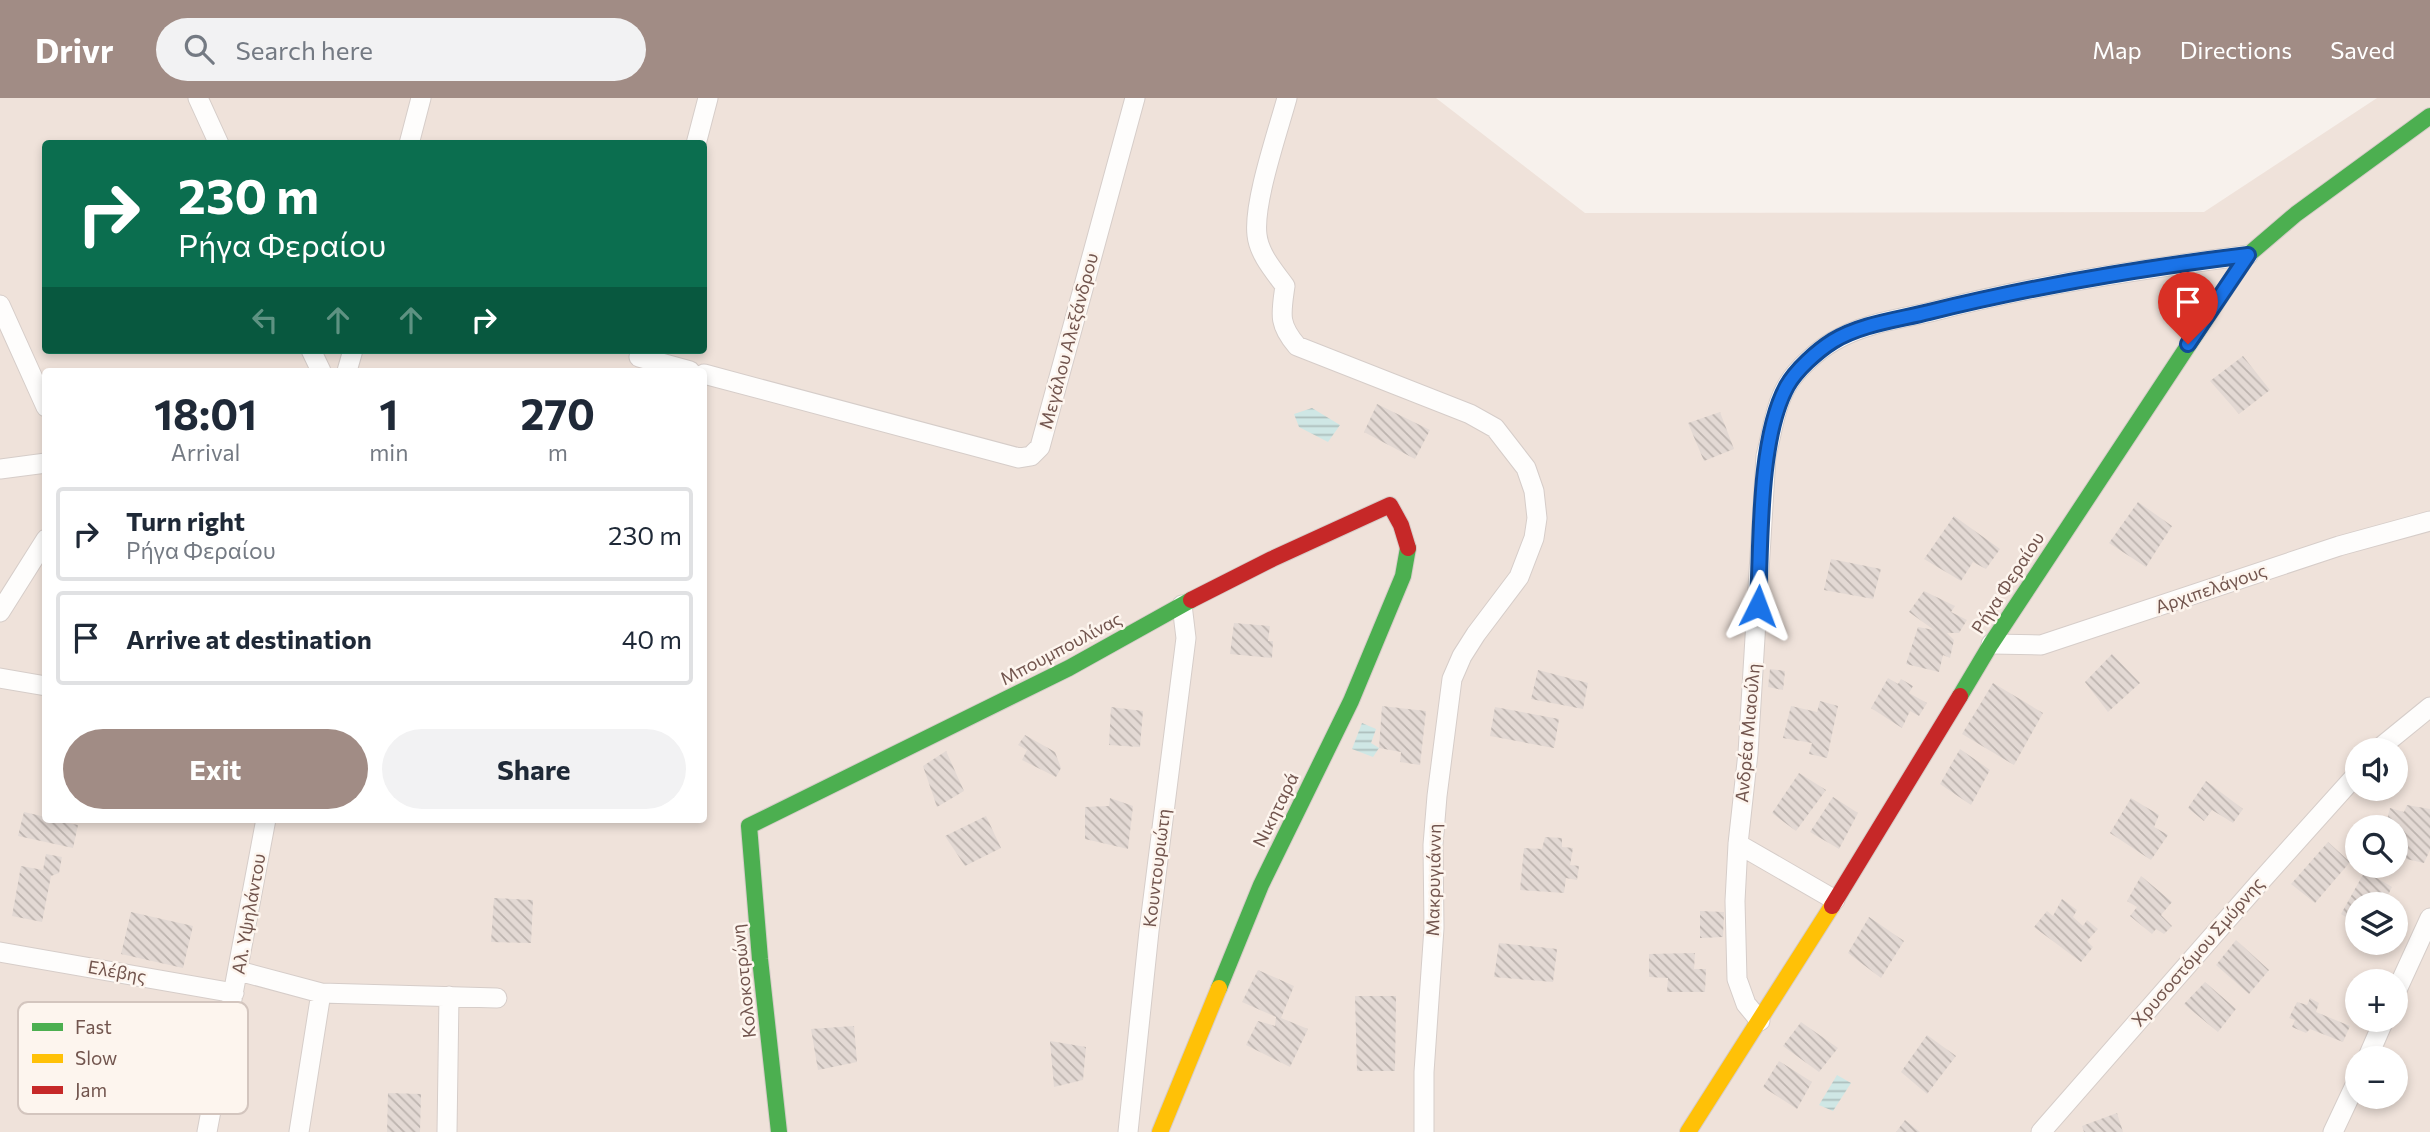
<!DOCTYPE html>
<html lang="en">
<head>
<meta charset="utf-8">
<style>
	:root { --surface:#fff; --page:#f2f2f3; --text:#1f2937; --muted:#747a83; --line:#e0e1e3; --accent:#a18c85 }
	body { margin:0; font-family:Commissioner,sans-serif; background:var(--page); color:var(--text); height:100vh; display:flex; flex-direction:column; font-size:26px; white-space:nowrap }
	* { box-sizing:border-box; margin:0 }
	p { font-size:23px; color:var(--muted) }
	.icon { flex:none; width:38px; height:38px; fill:none; stroke:currentColor; stroke-width:2; stroke-linecap:round; stroke-linejoin:round }
	.map { position:relative; flex:1; overflow:hidden }
	.side { position:absolute; left:42px; top:270px; width:665px; height:455px; display:flex; flex-direction:column; background:var(--surface); border-radius:7px; box-shadow:0 4px 10px #0003 }
	.side>* { flex:none }
	.guide { position:absolute; left:42px; top:42px; width:665px; height:214px; border-radius:7px; box-shadow:0 4px 10px #0003; background:#0b6e4f; color:#fff; overflow:hidden }
	.controls { position:absolute; left:2345px; top:640px; display:grid; gap:14px }
	.controls a { display:grid; place-items:center; width:63px; height:63px; border-radius:50%; background:var(--surface); box-shadow:0 4px 10px #0003; font-size:35px }
	.pin { position:absolute; display:grid; place-items:center; width:60px; height:60px; color:#fff; margin:-72px -30px; border-radius:50% 50% 50% 0; rotate:-45deg; box-shadow:0 0 7px #0007 }
	.pin .icon { rotate:45deg }
	.me { position:absolute; width:77px; margin:-38px; rotate:3deg; stroke-linejoin:round; filter:drop-shadow(0 0 5px #0008) }
	.turn { display:flex; align-items:center; gap:24px; height:147px; padding:0 21px; font-size:32px }
	.turn .icon { width:91px; height:91px; stroke-width:2.5 }
	.turn b { display:block; font-size:49px; line-height:60px }
	.lanes { display:flex; align-items:center; height:66px; padding:0 21px; background:#0003; justify-content:center; gap:35px; direction:ltr }
	.lanes .off { opacity:.35 }
	.eta { display:flex; justify-content:space-evenly; align-items:center; height:119px; text-align:center }
	.eta b { font-size:42px; font-weight:700; line-height:49px }
	.button { display:flex; gap:14px; margin-top:auto; padding:14px 21px }
	.button a { flex:1; height:80px; border-radius:42px; background:var(--accent); color:#fff; font-size:28px; font-weight:700; line-height:80px; text-align:center }
	.button a+a { background:var(--page); color:var(--text) }
	ul { padding:0; list-style:none }
	li { display:flex; align-items:center; gap:21px; height:94px; margin:0 14px 10px; padding:0 7px; border:4px solid var(--line); border-radius:7px }
	li div { flex:1 }
	li b { display:block; font-size:26px }
	li em { font-style:normal }
	header { display:flex; align-items:center; gap:42px; box-sizing:border-box; height:98px; padding:0 35px; background:var(--accent); color:#fff }
	header strong { font-size:33px }
	nav { display:flex; gap:38px; margin-inline-start:auto; font-size:24px }
	.search { width:490px; height:63px; background:var(--page); display:flex; align-items:center; gap:18px; box-sizing:border-box; padding:0 24px; border-radius:38px; color:var(--muted); font-size:26px }
	.map>svg:first-child { display:block }
</style>
</head>
<body>
<header>
<strong>Drivr</strong>
<div class="search"><svg class="icon" aria-label="search" viewBox="0 0 24 24"><circle cx="10" cy="10" r="6"/><path d="M15 15l6 6"/></svg>Search here</div>
<nav><a>Map</a><a>Directions</a><a>Saved</a></nav>
</header>
<div class="map">
<svg width="2430" height="1034" viewBox="0 0 2430 1034">
	<defs>
		<pattern id="water-rules" width="6" height="5" patternUnits="userSpaceOnUse" patternTransform="scale(1.75)"><rect width="6" height="5" fill="#cfe7e5"/><path d="M0 2.5h6" fill="none" stroke="#acbebc"/></pattern>
		<pattern id="building-back-hatch" width="6" height="6" patternUnits="userSpaceOnUse" patternTransform="scale(1.75)"><rect width="6" height="6" fill="#e3d9d4"/><path d="M-1 5l2 2M0 0l6 6M5-1l2 2" fill="none" stroke="#bcb3ae"/></pattern>
	</defs>
	<rect width="100%" height="100%" fill="#f7f1ec"/>
	<path fill="#efe2da" fill-rule="evenodd" d="M 0,0 L 1436,0 L 1585,115 L 2204,114 L 2377,0 L 2430,0 L 2430,1034 L 0,1034 ZM 46,46 L 704,46 L 704,252 L 46,252 ZM 46,273 L 704,273 L 704,721 L 46,721 ZM 2357,653 L 2396,653 L 2396,691 L 2357,691 ZM 2357,730 L 2396,730 L 2396,768 L 2357,768 ZM 2357,807 L 2396,807 L 2396,845 L 2357,845 ZM 2357,884 L 2396,884 L 2396,922 L 2357,922 ZM 2357,961 L 2396,961 L 2396,999 L 2357,999 Z"/>
	<path fill="url(#water-rules)" d="M 1312,310 L 1340,327 L 1328,344 L 1299,329 L 1294,316 Z
		M 1362,625 L 1376,631 L 1371,645 L 1379,650 L 1373,659 L 1352,651 Z
		M 1837,977 L 1851,985 L 1833,1013 L 1819,1007 Z"/>
	<path fill="url(#building-back-hatch)" d="M 2243,258 L 2270,292 L 2239,316 L 2210,283 Z
		M 1377,306 L 1430,332 L 1415,361 L 1364,334 Z
		M 1720,314 L 1734,351 L 1704,363 L 1688,325 Z
		M 2138,404 L 2172,428 L 2146,469 L 2109,445 Z
		M 1954,418 L 2000,451 L 1986,471 L 1973,464 L 1961,483 L 1924,461 Z
		M 1831,461 L 1881,471 L 1873,501 L 1824,492 Z
		M 1924,493 L 1955,508 L 1951,514 L 1967,522 L 1959,535 L 1947,535 L 1954,542 L 1950,560 L 1943,557 L 1939,574 L 1906,566 L 1918,529 L 1934,532 L 1909,514 Z
		M 1234,525 L 1270,528 L 1268,543 L 1273,543 L 1272,560 L 1230,556 Z
		M 2112,556 L 2140,585 L 2108,614 L 2085,584 Z
		M 1770,571 L 1785,573 L 1783,592 L 1768,589 Z
		M 1538,572 L 1588,585 L 1583,611 L 1531,601 Z
		M 1888,580 L 1898,586 L 1901,581 L 1913,588 L 1909,595 L 1927,605 L 1919,618 L 1910,613 L 1902,630 L 1871,610 Z
		M 1993,585 L 2043,615 L 2014,667 L 1962,636 Z
		M 1820,603 L 1838,608 L 1827,660 L 1809,656 L 1812,645 L 1783,640 L 1791,608 L 1817,614 Z
		M 1382,608 L 1426,613 L 1420,667 L 1400,664 L 1401,654 L 1379,650 Z
		M 1111,609 L 1143,613 L 1140,649 L 1109,647 Z
		M 1495,609 L 1559,621 L 1554,650 L 1490,638 Z
		M 1025,637 L 1055,654 L 1061,670 L 1056,679 L 1022,662 L 1027,652 L 1018,647 Z
		M 1960,651 L 1990,672 L 1971,707 L 1940,686 Z
		M 946,653 L 964,693 L 937,709 L 923,668 Z
		M 1799,675 L 1826,692 L 1796,733 L 1772,715 Z
		M 2206,683 L 2243,711 L 2233,725 L 2212,712 L 2204,723 L 2188,710 Z
		M 1833,699 L 1858,715 L 1839,751 L 1810,734 Z
		M 1110,700 L 1133,708 L 1128,751 L 1085,741 L 1085,709 L 1109,708 Z
		M 2131,700 L 2159,717 L 2154,729 L 2168,737 L 2151,762 L 2110,735 Z
		M 2407,707 L 2430,711 L 2430,752 L 2424,765 L 2402,760 L 2405,748 L 2396,747 L 2396,730 L 2385,730 L 2390,710 L 2404,714 Z
		M 24,714 L 46,719 L 46,721 L 78,727 L 73,750 L 18,738 Z
		M 986,718 L 1001,750 L 965,768 L 945,738 Z
		M 1545,739 L 1562,740 L 1562,749 L 1573,750 L 1570,767 L 1579,768 L 1577,782 L 1566,780 L 1564,795 L 1520,792 L 1524,750 L 1542,751 Z
		M 2328,744 L 2350,764 L 2315,805 L 2291,786 Z
		M 46,756 L 62,759 L 59,775 L 51,778 L 42,824 L 12,818 L 21,768 L 43,772 Z
		M 2365,773 L 2392,789 L 2383,807 L 2357,807 L 2357,826 L 2341,816 Z
		M 2141,778 L 2172,804 L 2161,817 L 2172,828 L 2164,836 L 2156,831 L 2152,836 L 2130,818 L 2137,809 L 2127,803 Z
		M 494,800 L 533,802 L 531,845 L 491,844 Z
		M 2062,801 L 2077,812 L 2073,819 L 2083,828 L 2087,822 L 2098,831 L 2087,843 L 2093,849 L 2081,864 L 2034,829 L 2047,813 L 2053,818 Z
		M 1700,813 L 1724,814 L 1723,839 L 1700,840 Z
		M 131,814 L 193,828 L 183,870 L 121,856 Z
		M 1869,819 L 1904,843 L 1881,880 L 1848,855 Z
		M 2236,842 L 2269,872 L 2249,896 L 2216,867 Z
		M 1499,845 L 1557,851 L 1553,884 L 1494,879 Z
		M 1695,855 L 1694,871 L 1706,871 L 1705,894 L 1667,894 L 1668,880 L 1649,879 L 1649,856 Z
		M 1258,872 L 1294,888 L 1281,920 L 1308,931 L 1290,969 L 1246,947 L 1258,923 L 1275,928 L 1276,919 L 1242,904 Z
		M 2205,884 L 2236,911 L 2218,934 L 2184,906 Z
		M 1355,898 L 1396,898 L 1395,973 L 1357,973 Z
		M 2310,900 L 2319,905 L 2316,914 L 2350,928 L 2343,944 L 2310,931 L 2306,935 L 2292,929 L 2295,922 L 2289,920 L 2297,904 L 2307,907 Z
		M 1801,924 L 1838,950 L 1819,974 L 1783,948 Z
		M 854,928 L 857,964 L 818,972 L 811,931 Z
		M 1927,937 L 1956,958 L 1927,996 L 1901,974 Z
		M 1050,943 L 1086,949 L 1083,982 L 1054,989 Z
		M 1779,963 L 1812,984 L 1797,1011 L 1763,989 Z
		M 388,995 L 421,996 L 420,1034 L 387,1034 Z
		M 2117,1015 L 2123,1034 L 2084,1034 L 2082,1028 Z
		M 1905,1022 L 1920,1034 L 1896,1034 Z"/>
	<g fill="none" stroke-linecap="round" stroke-linejoin="round">
		<g stroke="#d6cdc9" stroke-width="21">
			<path id="street" d="M 198,0 L 219,46
				M 1287,0 C 1278,33 1253,105 1257,137 C 1259,156 1274,173 1285,188 C 1281,216 1278,226 1297,248 L 1470,316 L 1495,330 L 1526,370 L 1534,393 L 1537,420 L 1534,440 L 1519,479 L 1476,536 L 1462,558 L 1452,581 L 1437,698 L 1433,747 L 1434,830 L 1424,974 L 1424,1034
				M 409,46 L 421,0
				M 696,46 L 708,0
				M 0,207 L 46,309
				M 311,252 L 321,273
				M 639,259 L 690,273
				M 347,273 L 353,252
				M 704,276 L 1019,360 L 1031,358 L 1040,349 L 1135,0
				M 0,371 L 46,365
				M 0,514 L 46,441
				M 1991,546 L 2041,547 L 2339,448 L 2430,423
				M 0,580 L 46,588
				M 2376,653 L 2430,609
				M 1738,746 L 1835,802
				M 0,854 L 234,895
				M 239,873 L 321,895 L 497,900
				M 2396,894 L 2430,820
				M 1760,923 L 1746,906 L 1737,881 L 1735,803 L 1738,746 L 1748,655 L 1766,358 C 1772,335 1775,307 1788,286 C 1797,271 1818,252 1834,243 C 1862,226 1898,221 1930,214 C 2034,187 2142,171 2248,157
				M 2367,961 L 2384,922
				M 207,1034 L 266,721
				M 299,1034 L 321,895
				M 447,1034 L 449,898
				M 1128,1034 L 1149,833 L 1186,540 L 1182,507
				M 2041,1034 L 2260,784 L 2357,676
				M 2333,1034 L 2357,983"/>
		</g>
		<g stroke="#d6ccc8" stroke-width="18">
			<path id="fast" d="M 1960,598 L 1991,546 L 2248,157 L 2296,116 L 2430,18
				M 1219,890 L 1261,787 L 1351,603 L 1403,478 L 1408,450
				M 779,1034 L 760,861 L 749,728 L 1069,570 L 1191,502"/>
		</g>
		<g stroke="#d6ccc8" stroke-width="18">
			<path id="slow" d="M 1160,1034 L 1219,890
				M 1688,1034 L 1832,808"/>
		</g>
		<g stroke="#d6ccc8" stroke-width="18">
			<path id="jam" d="M 1191,502 L 1272,461 L 1390,407 L 1401,427 L 1408,450
				M 1832,808 L 1960,598"/>
		</g>
		<use href="#street" stroke="#fefdfc" stroke-width="19"/>
		<use href="#fast" stroke="#4caf50" stroke-width="16"/>
		<use href="#slow" stroke="#ffc107" stroke-width="16"/>
		<use href="#jam" stroke="#c62828" stroke-width="16"/>
	</g>
	<g fill="none" stroke-linecap="round" stroke-linejoin="round">
		<g stroke="#114b97" stroke-width="18">
			<path id="route" d="M 1758,508 C 1761,446 1758,341 1787,288 C 1796,272 1817,253 1833,243 C 1861,226 1897,222 1929,214 C 2034,188 2141,170 2248,157 L 2188,246"/>
		</g>
		<use href="#route" stroke="#1a73e8" stroke-width="12"/>
	</g>
	<g text-anchor="middle" stroke-width="5" stroke-linejoin="round" paint-order="stroke">
		<g font-size="18" fill="#72554e" stroke="#fdf5ee">
			<text transform="translate(1069 243) rotate(-75)" y="6">Μεγάλου Αλεξάνδρου</text>
			<text transform="translate(2008 485) rotate(-57)" y="6">Ρήγα Φεραίου</text>
			<text transform="translate(2211 491) rotate(-19)" y="6">Αρχιπελάγους</text>
			<text transform="translate(1061 551) rotate(-28)" y="6">Μπουμπουλίνας</text>
			<text transform="translate(1748 635) rotate(-85)" y="6">Ανδρέα Μιαούλη</text>
			<text transform="translate(1276 712) rotate(-64)" y="6">Νικηταρά</text>
			<text transform="translate(1157 770) rotate(-83)" y="6">Κουντουριώτη</text>
			<text transform="translate(1434 782) rotate(-89)" y="6">Μακρυγιάννη</text>
			<text transform="translate(249 816) rotate(-80)" y="6">Αλ. Υψηλάντου</text>
			<text transform="translate(2198 854) rotate(-49)" y="6">Χρυσοστόμου Σμύρνης</text>
			<text transform="translate(117 874) rotate(10)" y="6">Ελέβης</text>
			<text transform="translate(744 883) rotate(-96)" y="6">Κολοκοτρώνη</text>
		</g>
	</g>
	<rect x="18" y="904" width="230" height="112" rx="10" fill="#fdf5ee" stroke="#d3c5be" stroke-width="2"/>
	<rect x="32" y="925" width="31" height="8" fill="#4caf50"/>
	<rect x="32" y="956" width="31" height="9" fill="#ffc107"/>
	<rect x="32" y="988" width="31" height="8" fill="#c62828"/>
	<g font-size="19" fill="#72554e">
		<text x="75" y="936">Fast</text>
		<text x="75" y="967">Slow</text>
		<text x="75" y="999">Jam</text>
	</g>
</svg>
<div class="controls">
<a><svg class="icon" aria-label="sound" viewBox="0 0 24 24"><path d="M4 9h4l5-4v14l-5-4H4zM17 9q2 3 0 6"/></svg></a>
<a><svg class="icon" aria-label="search" viewBox="0 0 24 24"><circle cx="10" cy="10" r="6"/><path d="M15 15l6 6"/></svg></a>
<a><svg class="icon" aria-label="layers" viewBox="0 0 24 24"><path d="M12 4l9 5-9 5-9-5zM3 14l9 5 9-5"/></svg></a>
<a>+</a>
<a>−</a>
</div>
<div class="pin" style="left:2188px;top:246px;background:#d93025"><svg class="icon" aria-label="arrive" viewBox="0 0 24 24"><path d="M6 21V4h12l-3 4 3 4H6"/></svg></div>
<svg class="me" style="left:1758px;top:508px" viewBox="-20 -20 40 40"><path d="M0-17L14 15 0 8-14 15z" fill="#1a73e8" stroke="#fff" stroke-width="4"/></svg>
<div class="guide">
<div class="turn"><svg class="icon" aria-label="right" viewBox="0 0 24 24"><path d="M7 20v-9h11M14 6l5 5-5 5"/></svg><div><b>230 m</b>Ρήγα Φεραίου</div></div>
<div class="lanes"><svg class="icon off" aria-label="left" viewBox="0 0 24 24"><path d="M17 20v-9H6M10 6l-5 5 5 5"/></svg><svg class="icon off" aria-label="ahead" viewBox="0 0 24 24"><path d="M12 20V5M6 11l6-6 6 6"/></svg><svg class="icon off" aria-label="ahead" viewBox="0 0 24 24"><path d="M12 20V5M6 11l6-6 6 6"/></svg><svg class="icon" aria-label="right" viewBox="0 0 24 24"><path d="M7 20v-9h11M14 6l5 5-5 5"/></svg></div>
</div>
<section class="side">
<div class="eta">
<div><b>18:01</b><p>Arrival</p></div>
<div><b>1</b><p>min</p></div>
<div><b>270</b><p>m</p></div>
</div>
<ul>
<li><svg class="icon" aria-label="right" viewBox="0 0 24 24"><path d="M7 20v-9h11M14 6l5 5-5 5"/></svg><div><b>Turn right</b><p>Ρήγα Φεραίου</p></div><em>230 m</em></li>
<li><svg class="icon" aria-label="arrive" viewBox="0 0 24 24"><path d="M6 21V4h12l-3 4 3 4H6"/></svg><div><b>Arrive at destination</b></div><em>40 m</em></li>
</ul>
<div class="button"><a>Exit</a><a>Share</a></div>
</section>
</div>
</body>
</html>
